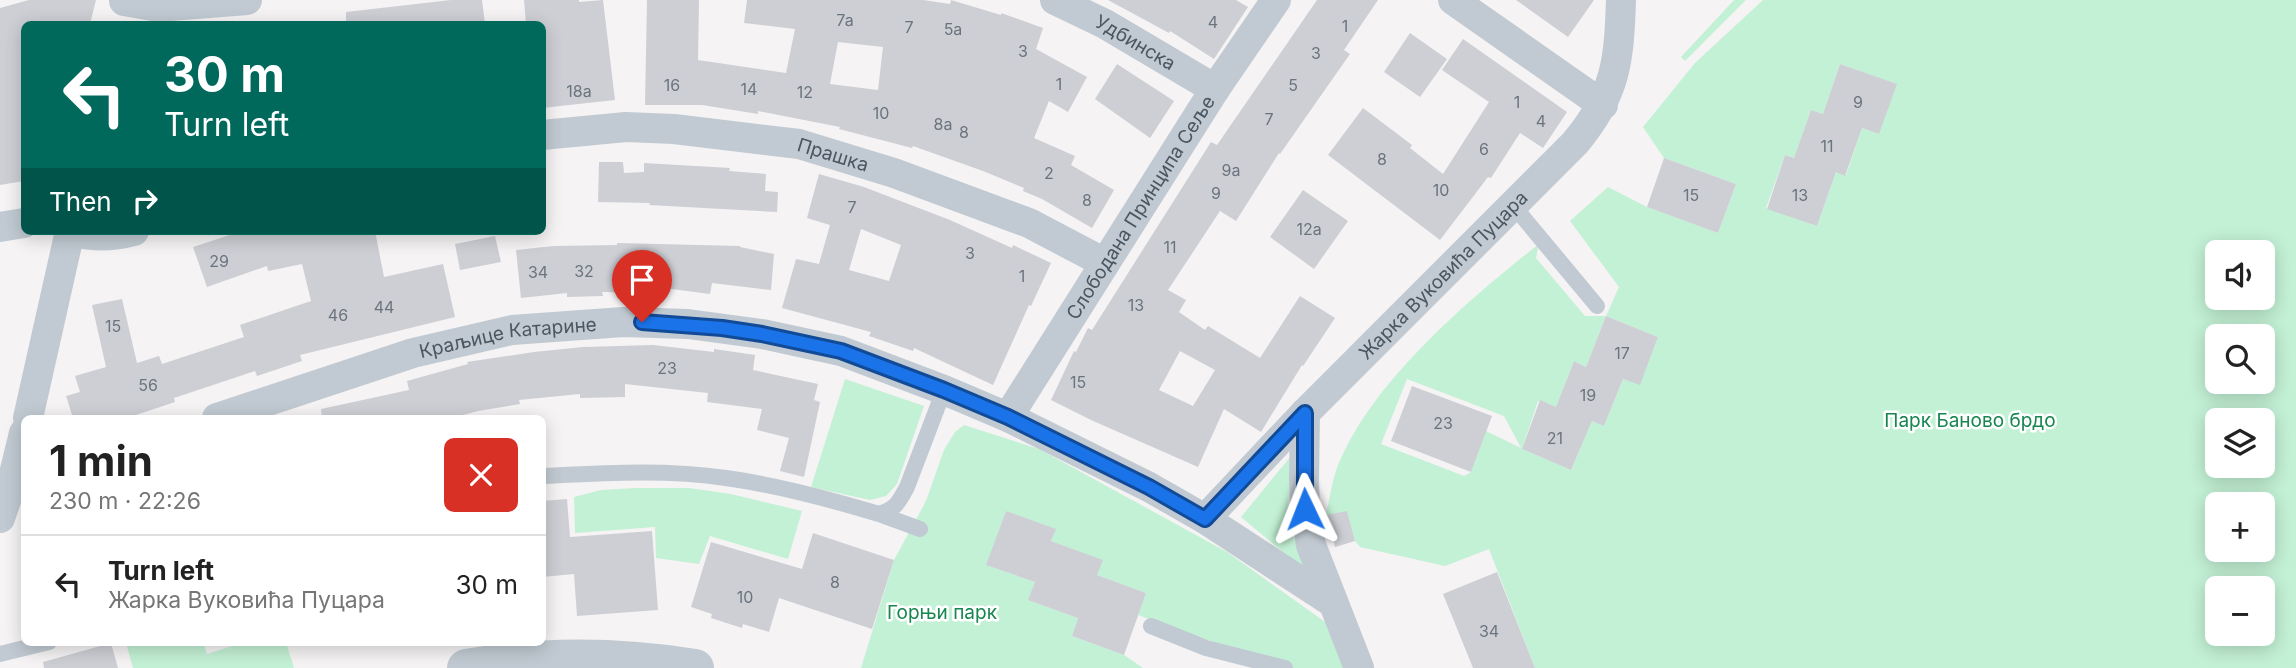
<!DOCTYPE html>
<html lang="en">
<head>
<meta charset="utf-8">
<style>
	:root { --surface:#fff; --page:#f2f2f2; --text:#222; --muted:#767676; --line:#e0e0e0 }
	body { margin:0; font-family:Inter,sans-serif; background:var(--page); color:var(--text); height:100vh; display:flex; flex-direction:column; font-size:26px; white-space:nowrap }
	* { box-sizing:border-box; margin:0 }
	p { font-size:23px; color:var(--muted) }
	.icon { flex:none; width:38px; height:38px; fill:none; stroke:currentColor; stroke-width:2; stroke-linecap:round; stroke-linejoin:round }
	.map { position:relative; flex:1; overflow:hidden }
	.sheet { position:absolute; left:21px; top:415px; width:525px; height:231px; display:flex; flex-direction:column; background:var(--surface); border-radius:10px; box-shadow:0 4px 18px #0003 }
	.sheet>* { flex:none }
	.guide { position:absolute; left:21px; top:21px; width:525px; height:214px; border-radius:10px; box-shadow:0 4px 18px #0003; background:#00695c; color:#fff; overflow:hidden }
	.buttons { position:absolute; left:2205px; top:240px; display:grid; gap:14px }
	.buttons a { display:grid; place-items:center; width:70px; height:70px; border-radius:10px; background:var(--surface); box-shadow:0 4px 18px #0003; font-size:35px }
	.pin { position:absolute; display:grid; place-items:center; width:60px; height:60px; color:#fff; margin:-72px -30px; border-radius:50% 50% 50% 0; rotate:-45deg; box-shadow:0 0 7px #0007 }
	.pin .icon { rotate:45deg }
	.me { position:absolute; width:77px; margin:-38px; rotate:358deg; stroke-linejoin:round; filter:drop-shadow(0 0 5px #0008) }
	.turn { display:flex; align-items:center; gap:24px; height:147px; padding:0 28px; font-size:32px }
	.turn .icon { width:91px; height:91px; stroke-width:2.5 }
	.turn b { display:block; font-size:49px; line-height:60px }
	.then { display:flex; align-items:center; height:66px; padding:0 28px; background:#0003; gap:14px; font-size:26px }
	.round { display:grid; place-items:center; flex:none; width:74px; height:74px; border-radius:10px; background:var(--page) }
	.head { display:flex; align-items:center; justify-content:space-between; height:119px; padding:0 28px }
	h1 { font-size:42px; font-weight:700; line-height:52px }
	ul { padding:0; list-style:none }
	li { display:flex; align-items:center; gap:21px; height:98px; padding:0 28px; border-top:2px solid var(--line) }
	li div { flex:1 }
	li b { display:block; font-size:26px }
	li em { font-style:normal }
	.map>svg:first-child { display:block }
</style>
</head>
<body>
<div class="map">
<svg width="2296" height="668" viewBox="0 0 2296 668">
	<rect width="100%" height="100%" fill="#f5f3f3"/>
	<path fill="#c3f1d5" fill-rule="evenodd" d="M 1734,0 L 1746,0 L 1685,61 L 1681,57 Z
		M 1763,0 L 2296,0 L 2296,668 L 1535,668 L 1489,549 L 1445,566 L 1360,547 L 1355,541 L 1347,512 L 1326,515 C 1329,502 1331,487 1335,474 C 1365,387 1468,300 1539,244 L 1536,258 L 1585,316 L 1606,316 L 1619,287 L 1570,221 L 1608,187 L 1647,207 L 1718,233 L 1736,184 L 1664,158 L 1643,127 L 1695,63 ZM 1840,64 L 1896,84 L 1879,134 L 1862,128 L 1846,175 L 1836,172 L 1817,226 L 1766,208 L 1785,155 L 1794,158 L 1811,110 L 1823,114 ZM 2217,252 L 2263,252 L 2263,298 L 2217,298 ZM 1606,316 L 1658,337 L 1640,384 L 1623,379 L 1604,426 L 1592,421 L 1571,470 L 1522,449 L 1538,401 L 1556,407 L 1574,361 L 1586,367 ZM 2217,336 L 2263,336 L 2263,382 L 2217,382 ZM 1407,379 L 1504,416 L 1521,448 L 1486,431 L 1471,472 L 1464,476 L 1381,444 ZM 2217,420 L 2263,420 L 2263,466 L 2217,466 ZM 2217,504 L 2263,504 L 2263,550 L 2217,550 ZM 2217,588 L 2263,588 L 2263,634 L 2217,634 Z
		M 845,379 L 924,406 L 897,484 L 886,496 L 870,500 L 811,487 Z
		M 964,425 L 1039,449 L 1227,552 L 1328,624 L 1345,668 L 1286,668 L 1138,615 L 1146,593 L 1097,575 L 1102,560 L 1051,541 L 1055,529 L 1006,511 L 987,565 L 1035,582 L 1029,600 L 1078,618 L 1072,636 L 1124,655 L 1143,668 L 861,668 L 894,560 L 926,501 L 944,450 L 955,432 Z
		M 1291,456 L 1288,513 L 1294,539 L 1309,574 L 1241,517 Z
		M 635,488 L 689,488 L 731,494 L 802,511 L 788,559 L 710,536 L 699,564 L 656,558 L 655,527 L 575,533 L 574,497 L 601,490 Z
		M 203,642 L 207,654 L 245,642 L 286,642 L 294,668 L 133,668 L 126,643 Z"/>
	<path fill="#cdcfd5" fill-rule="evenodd" d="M 29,0 L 96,0 L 90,24 L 24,24 L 24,181 L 0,185 L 0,8 Z
		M 451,0 L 482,0 L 485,24 L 346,24 L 346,12 Z
		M 524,0 L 579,0 L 579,2 L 603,0 L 615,100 L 542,108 L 542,24 L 526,24 Z
		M 647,0 L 699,0 L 698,60 L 786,73 L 795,29 L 744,23 L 747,0 L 923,0 L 950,4 L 951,0 L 1001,15 L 1001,13 L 1043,28 L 1036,49 L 1087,77 L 1068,112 L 1049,101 L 1034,138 L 1075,156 L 1071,165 L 1114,190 L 1092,228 L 1042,199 L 1023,191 L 1024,188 L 983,171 L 913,146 L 912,148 L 839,129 L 840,127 L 758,111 L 758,114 L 702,105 L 645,105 ZM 838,42 L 883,47 L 878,90 L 830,84 Z
		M 1108,0 L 1236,0 L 1248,7 L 1214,59 L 1170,31 L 1169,33 Z
		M 1317,0 L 1378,0 L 1344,50 L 1350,54 L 1280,154 L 1279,153 L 1236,221 L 1220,211 L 1168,290 L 1186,300 L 1179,312 L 1205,330 L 1208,326 L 1260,358 L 1300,296 L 1335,318 L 1303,366 L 1302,365 L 1261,432 L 1224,409 L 1198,467 L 1091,420 L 1051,400 L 1074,351 L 1076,352 L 1088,328 L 1092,330 L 1211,142 L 1217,145 ZM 1180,351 L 1215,370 L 1193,406 L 1159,390 Z
		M 1516,0 L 1594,0 L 1568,37 Z
		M 1410,33 L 1447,59 L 1420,97 L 1384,72 Z
		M 1463,39 L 1567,112 L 1543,148 L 1520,133 L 1491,178 L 1488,177 L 1440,240 L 1328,155 L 1363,108 L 1412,145 L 1410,148 L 1443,174 L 1489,102 L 1442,70 Z
		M 1117,64 L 1174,101 L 1150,138 L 1095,99 Z
		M 1840,64 L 1897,84 L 1879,134 L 1862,128 L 1845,176 L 1836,172 L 1817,226 L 1767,209 L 1785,155 L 1794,158 L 1811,110 L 1823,114 Z
		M 1664,158 L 1736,184 L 1718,233 L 1647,207 Z
		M 599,162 L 623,162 L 624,173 L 644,172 L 644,163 L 730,168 L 729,171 L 766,174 L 765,191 L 778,192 L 777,212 L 649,205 L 650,203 L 598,202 Z
		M 819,174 L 864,187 L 950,220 L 1012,248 L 1013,245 L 1051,263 L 1031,306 L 1029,305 L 993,385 L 914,348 L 913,351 L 869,336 L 871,332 L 782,308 L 796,259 L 819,264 L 830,225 L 807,218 ZM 861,229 L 901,245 L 889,281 L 849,270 Z
		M 1303,190 L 1348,221 L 1314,269 L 1270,237 Z
		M 242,231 L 375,231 L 384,277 L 443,264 L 455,317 L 300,355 L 302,361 L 257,376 L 255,371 L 174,398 L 175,402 L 127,418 L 73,418 L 66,396 L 80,392 L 75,376 L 106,367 L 92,305 L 122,299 L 137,363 L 159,356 L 162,364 L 244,337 L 240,325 L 311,301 L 302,264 L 268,271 L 267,266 L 207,287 L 193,247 Z
		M 495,236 L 501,262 L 460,270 L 455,244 Z
		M 617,243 L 740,246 L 740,247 L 774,254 L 771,290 L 712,283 L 710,294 L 664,288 L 664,293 L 602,292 L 603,296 L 567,297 L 567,293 L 521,298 L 516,250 L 554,246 L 617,245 Z
		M 1606,316 L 1658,337 L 1640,385 L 1623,379 L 1604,426 L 1592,421 L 1571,470 L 1522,449 L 1540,400 L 1556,407 L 1574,361 L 1586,367 Z
		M 653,345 L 714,352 L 714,349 L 755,355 L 753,370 L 818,384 L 814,400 L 820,402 L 804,477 L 780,471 L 789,438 L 757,430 L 762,409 L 707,402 L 708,393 L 625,384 L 625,397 L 580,398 L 580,394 L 519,400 L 520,404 L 478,411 L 452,418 L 322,418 L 321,409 L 409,390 L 407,381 L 468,364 L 467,362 L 534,352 L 583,347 Z
		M 1412,386 L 1492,416 L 1471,472 L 1391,441 Z
		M 567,499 L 570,537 L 652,531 L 658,610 L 577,616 L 574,574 L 542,577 L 542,501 Z
		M 1006,511 L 1056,529 L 1051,541 L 1103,560 L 1097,575 L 1146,593 L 1124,655 L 1072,636 L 1078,618 L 1028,600 L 1035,582 L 986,565 Z
		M 1347,511 L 1355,541 L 1335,547 L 1326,515 Z
		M 813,533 L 894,560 L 872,629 L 779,598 L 769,632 L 743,624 L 742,628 L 711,618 L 712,614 L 691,607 L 711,542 L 802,569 Z
		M 1497,572 L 1535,668 L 1473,668 L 1443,594 Z
		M 111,643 L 118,668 L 44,668 L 43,662 Z"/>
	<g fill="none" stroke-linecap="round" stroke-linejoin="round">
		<path stroke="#c1cad2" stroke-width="16" d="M 1512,204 L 1597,306
			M 542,476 C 603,473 666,469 726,478 C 777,485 829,499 879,514 C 896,509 899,502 907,487 L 944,390
			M 879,514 L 920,529
			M 1151,626 L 1206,648 L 1285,668
			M 0,654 L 49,642"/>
		<g stroke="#c1cad2" stroke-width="30">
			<path id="s1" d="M 1055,0 L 1105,24 L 1215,89"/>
			<path d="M 1453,0 L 1603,105"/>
			<path d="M 124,1 L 158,7 L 247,0"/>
			<path id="s2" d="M 542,135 L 626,127 L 674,129 L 799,144 L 894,173 L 1029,223 L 1105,263"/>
			<path d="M 0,227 L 24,223"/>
			<path d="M 70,231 C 93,237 111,237 134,231"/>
			<path d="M 1305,413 L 1304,479 L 1305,509 L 1311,545 L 1359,668"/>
			<path id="s3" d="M 1008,417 L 1215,89 L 1276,0"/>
			<path d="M 28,418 L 70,231"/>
			<path id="s4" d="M 217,418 L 413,353 L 512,330 L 623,322 L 688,324 L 762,334 L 841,351 L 944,390 L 1010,418 L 1149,487 L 1205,519 L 1332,602"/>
			<path d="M 0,518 L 11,486 L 24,433"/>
			<path id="s5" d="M 1205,519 L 1305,413 L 1575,143 C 1616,94 1619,62 1621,0"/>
		</g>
		<path stroke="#c1cad2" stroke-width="38" d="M 466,668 C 542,655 619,656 695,668"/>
	</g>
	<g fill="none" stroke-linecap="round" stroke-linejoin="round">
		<g stroke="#114b97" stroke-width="18">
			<path id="route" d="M 642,322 L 722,328 L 762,334 L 841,351 L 944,390 L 1008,417 L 1149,487 L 1205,519 L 1305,413 L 1305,509"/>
		</g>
		<use href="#route" stroke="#1a73e8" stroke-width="12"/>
	</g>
	<g text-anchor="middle" stroke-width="5" stroke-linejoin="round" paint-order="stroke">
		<g font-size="16" fill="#6b747e">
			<text x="845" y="26">7a</text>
			<text x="1213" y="28">4</text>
			<text x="1345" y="32">1</text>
			<text x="909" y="33">7</text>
			<text x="953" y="35">5a</text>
			<text x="1023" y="57">3</text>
			<text x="1316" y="59">3</text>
			<text x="1059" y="90">1</text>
			<text x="672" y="91">16</text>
			<text x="1293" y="91">5</text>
			<text x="749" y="95">14</text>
			<text x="579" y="97">18a</text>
			<text x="805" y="98">12</text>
			<text x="1517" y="108">1</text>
			<text x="1858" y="108">9</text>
			<text x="881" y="119">10</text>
			<text x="1269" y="125">7</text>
			<text x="1541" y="127">4</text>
			<text x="943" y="130">8a</text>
			<text x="964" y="138">8</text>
			<text x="1827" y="152">11</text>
			<text x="1484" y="155">6</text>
			<text x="1382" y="165">8</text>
			<text x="1231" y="176">9a</text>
			<text x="1049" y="179">2</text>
			<text x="1441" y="196">10</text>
			<text x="1216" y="199">9</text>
			<text x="1691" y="201">15</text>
			<text x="1800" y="201">13</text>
			<text x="1087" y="206">8</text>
			<text x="852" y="213">7</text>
			<text x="1309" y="235">12a</text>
			<text x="1170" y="253">11</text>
			<text x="970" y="259">3</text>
			<text x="219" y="267">29</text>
			<text x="584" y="277">32</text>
			<text x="538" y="278">34</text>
			<text x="1022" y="282">1</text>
			<text x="1136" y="311">13</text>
			<text x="384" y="313">44</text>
			<text x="338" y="321">46</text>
			<text x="113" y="332">15</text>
			<text x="1622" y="359">17</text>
			<text x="667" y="374">23</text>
			<text x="1078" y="388">15</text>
			<text x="148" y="391">56</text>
			<text x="1588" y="401">19</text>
			<text x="1443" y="429">23</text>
			<text x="1555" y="444">21</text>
			<text x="835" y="588">8</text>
			<text x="745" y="603">10</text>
			<text x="1489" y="637">34</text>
		</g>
		<g font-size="19" fill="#4a5661" stroke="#fff">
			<text dy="7" stroke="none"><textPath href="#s1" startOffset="91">Удбинска</textPath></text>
			<text dy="7" stroke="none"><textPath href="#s2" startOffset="294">Прашка</textPath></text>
			<text dy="7" stroke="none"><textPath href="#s3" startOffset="248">Слободана Принципа Сеље</textPath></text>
			<text dy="7" stroke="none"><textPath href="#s5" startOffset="341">Жарка Вуковића Пуцара</textPath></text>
			<text dy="7" stroke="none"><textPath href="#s4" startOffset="303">Краљице Катарине</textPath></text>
		</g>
		<g font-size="19" fill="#17864f" stroke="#fff">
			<text x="1970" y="427">Парк Баново брдо</text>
			<text x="942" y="619">Горњи парк</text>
		</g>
	</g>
</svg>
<div class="buttons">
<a><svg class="icon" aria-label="sound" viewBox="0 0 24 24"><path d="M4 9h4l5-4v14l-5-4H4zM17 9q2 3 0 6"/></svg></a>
<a><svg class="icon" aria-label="search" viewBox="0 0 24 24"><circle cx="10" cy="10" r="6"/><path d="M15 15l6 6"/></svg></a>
<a><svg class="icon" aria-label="layers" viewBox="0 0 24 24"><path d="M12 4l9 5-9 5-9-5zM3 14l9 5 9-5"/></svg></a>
<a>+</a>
<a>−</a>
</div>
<div class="pin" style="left:642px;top:322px;background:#d93025"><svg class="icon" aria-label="arrive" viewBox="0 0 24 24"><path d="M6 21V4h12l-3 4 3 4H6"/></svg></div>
<svg class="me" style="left:1305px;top:509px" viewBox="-20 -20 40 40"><path d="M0-17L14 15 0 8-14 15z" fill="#1a73e8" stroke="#fff" stroke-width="4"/></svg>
<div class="guide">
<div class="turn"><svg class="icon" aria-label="left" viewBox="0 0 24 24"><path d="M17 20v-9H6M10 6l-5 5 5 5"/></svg><div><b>30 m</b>Turn left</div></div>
<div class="then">Then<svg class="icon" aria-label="right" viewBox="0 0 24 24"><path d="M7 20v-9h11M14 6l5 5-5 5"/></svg></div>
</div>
<section class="sheet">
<div class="head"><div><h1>1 min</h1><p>230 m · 22:26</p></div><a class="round" style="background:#d93025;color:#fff"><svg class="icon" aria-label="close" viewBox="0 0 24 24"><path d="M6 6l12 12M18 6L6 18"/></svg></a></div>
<ul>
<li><svg class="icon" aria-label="left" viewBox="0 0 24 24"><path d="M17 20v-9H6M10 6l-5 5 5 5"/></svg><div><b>Turn left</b><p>Жарка Вуковића Пуцара</p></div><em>30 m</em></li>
</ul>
</section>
</div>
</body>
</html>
